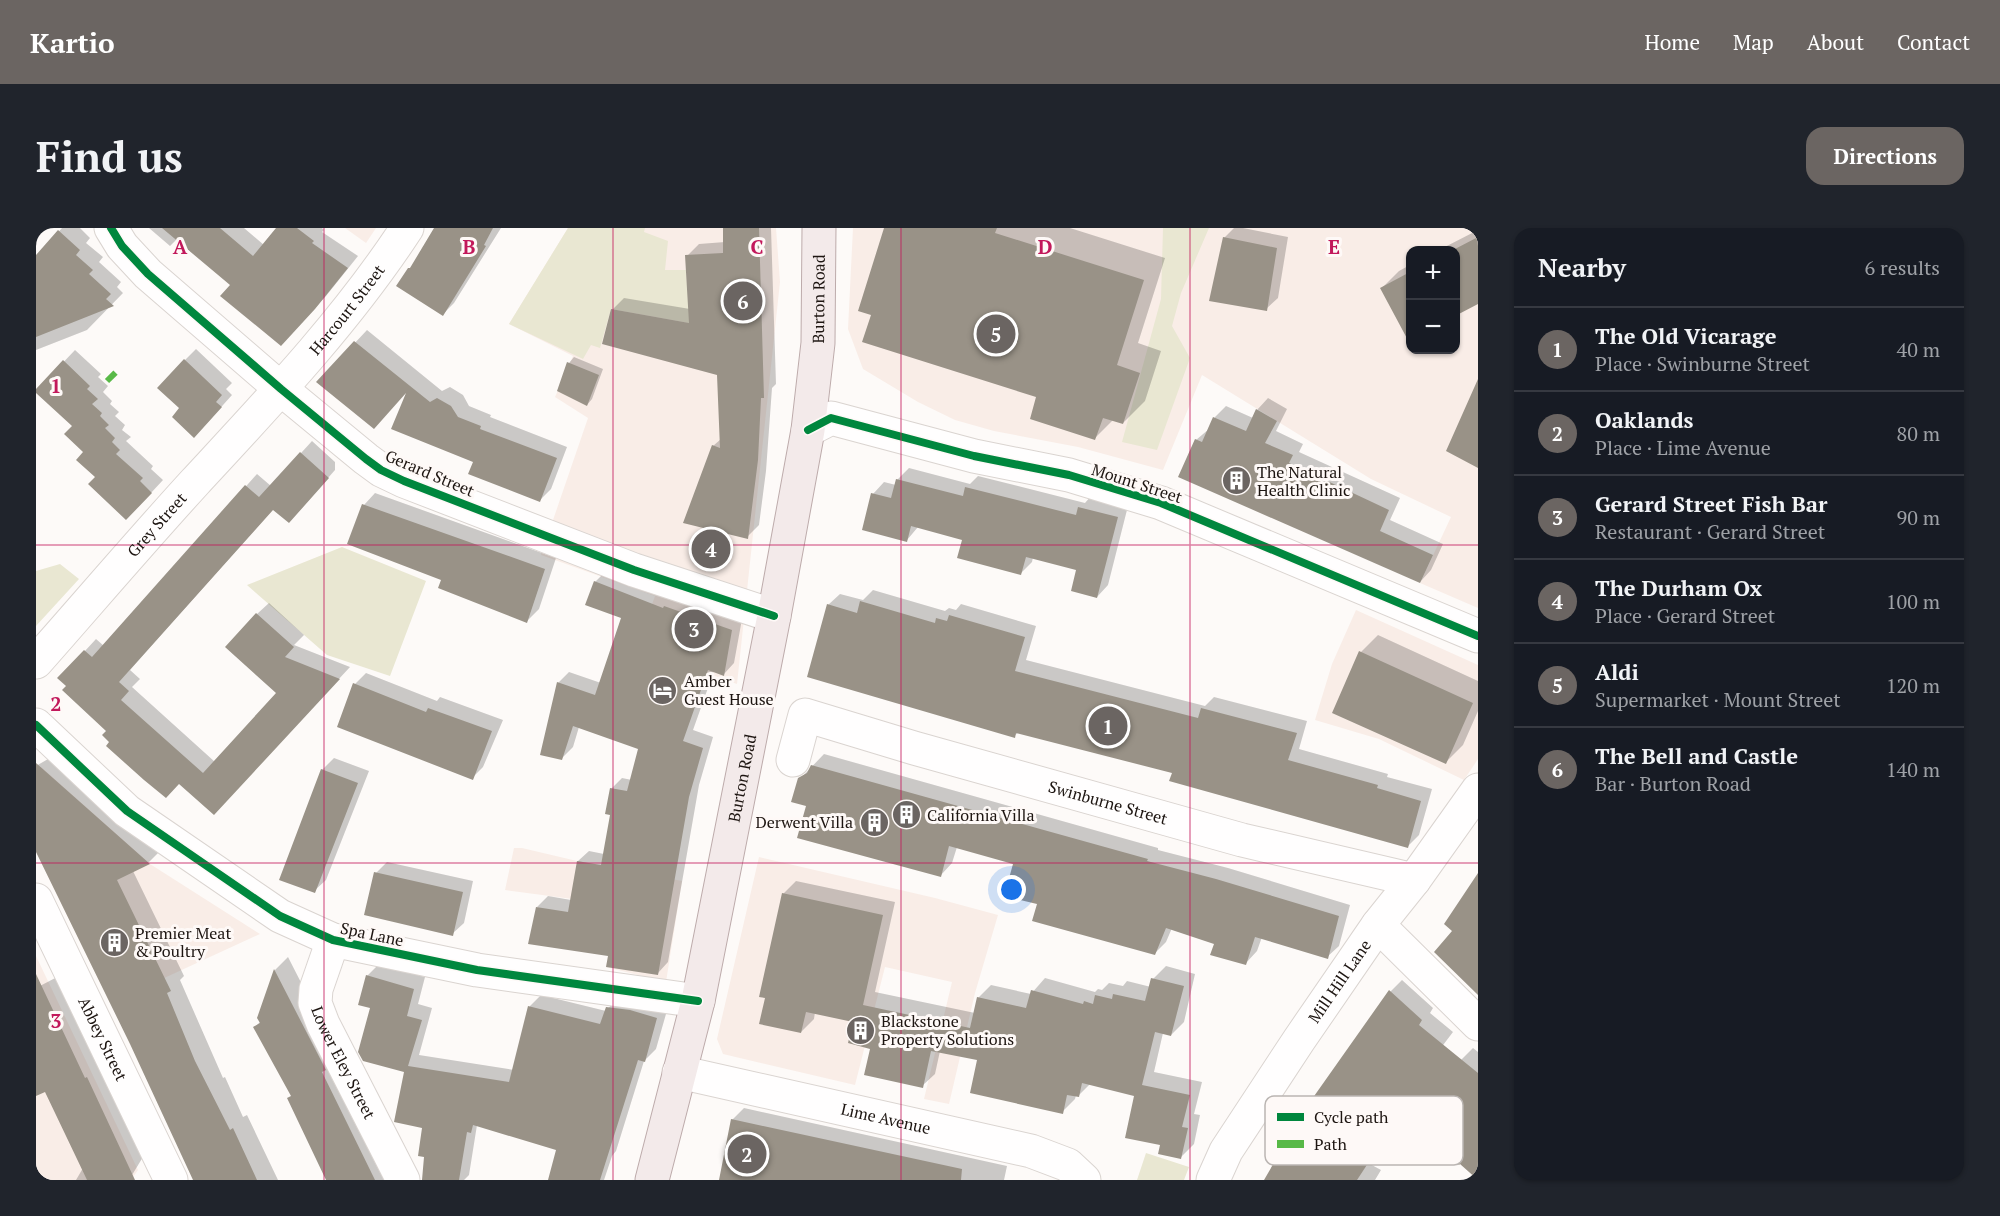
<!DOCTYPE html>
<html lang="en">
<head>
<meta charset="utf-8">
<style>
  :root { --surface:#171b24; --page:#20242c; --text:#f1f3f6; --muted:#9ea1a6; --line:#363941; --accent:#6b6562 }
  body { margin:0; font-family:"PT Serif",serif; background:var(--page); color:var(--text) }
  .controls { position:absolute; right:18px; top:18px; display:grid; overflow:hidden; border-radius:12px; box-shadow:0 2px 4px #0004 }
  .controls button { width:54px; height:54px; display:grid; place-items:center; padding:0; border:0; border-bottom:2px solid var(--line); background:var(--surface); color:var(--text); font:30px sans-serif }
  .you { position:absolute; left:976px; top:662px; width:21px; height:21px; margin:-15px; border:4px solid #fff; border-radius:50%; background:#1a73e8; box-shadow:0 0 0 9px #1a73e833 }
  .badge { display:grid; place-items:center; width:39px; height:39px; border-radius:50%; background:var(--accent); color:#fff; font-size:20px; font-weight:700 }
  .pin { position:absolute; translate:-50% -50%; border:3px solid #fff; box-shadow:0 2px 6px #0006 }
  .list { margin:0; padding:0; list-style:none }
  h2 { display:flex; justify-content:space-between; align-items:center; height:78px; margin:0; padding:0 24px; font-size:26px }
  h2 small { font-size:20px; font-weight:400; color:var(--muted) }
  .list li { display:grid; grid-template-columns:39px 1fr auto; gap:18px; align-items:center; box-sizing:border-box; height:84px; padding:0 24px; border-top:2px solid var(--line) }
  .list b { display:block; font-size:22px; white-space:nowrap }
  .list p { margin:0; font-size:20px; white-space:nowrap; color:var(--muted) }
  .list em { font-size:20px; font-style:normal; color:var(--muted) }
  .map { position:relative; flex:none; width:1442px; height:952px; overflow:hidden; border-radius:18px }
  header { display:flex; align-items:center; gap:36px; box-sizing:border-box; height:84px; padding:0 30px; background:var(--accent); color:#fff }
  header strong { font-size:28px }
  nav { display:flex; gap:33px; margin-inline-start:auto; font-size:21px }
  .intro { display:flex; align-items:center; justify-content:space-between; box-sizing:border-box; height:144px; padding:0 36px }
  h1 { margin:0; font-size:42px }
  .button { padding:15px 27px; border-radius:18px; background:var(--accent); color:#fff; font-size:21px; font-weight:700 }
  main { display:flex; gap:36px; padding:0 36px }
  aside { flex:1; background:var(--surface); border-radius:18px; box-shadow:0 2px 4px #0004 }
  .map>svg:first-child { display:block }
  .built { fill:#f9ede7; fill-rule:evenodd }
  .green { fill:#e9e7d2 }
  .shadow { fill:#0003 }
  .building { fill:#999287 }
  .lines { fill:none; stroke-linecap:round; stroke-linejoin:round }
  .minor-casing { stroke:#dad4d0; stroke-width:35 }
  .major-casing { stroke:#bdabab; stroke-width:35 }
  .minor { stroke:#fffefe; stroke-width:33 }
  .major { stroke:#f3eaea; stroke-width:33 }
  .quiet { stroke:#58b947; stroke-width:6; stroke-dasharray:12 6; stroke-linecap:butt }
  .cycleway-casing { stroke:#fef9f7; stroke-width:11 }
  .cycleway { stroke:#00873e; stroke-width:8 }
  .grid { fill:none; stroke:#c2185b; stroke-width:1.5; stroke-opacity:0.55 }
  .labels { text-anchor:middle; stroke-width:6; stroke-linejoin:round; paint-order:stroke }
  .street-label { font-size:16px; fill:#1d1511; stroke:#fef9f7 }
  .poi-label { font-size:16px; fill:#1d1511; stroke:#fef9f7; text-anchor:start }
  .key { fill:#fef9f7; stroke:#bab5b2; stroke-width:1.5 }
  .key-label { font-size:16px; fill:#1d1511 }
  .grid-label { font-size:20px; text-anchor:middle; font-weight:bold; fill:#c2185b; stroke:#fef9f7; stroke-width:6; stroke-linejoin:round; paint-order:stroke }
</style>
</head>
<body>
<header>
<strong>Kartio</strong>
<nav><a>Home</a><a>Map</a><a>About</a><a>Contact</a></nav>
</header>
<div class="intro"><h1>Find us</h1><a class="button">Directions</a></div>
<main>
<div class="map">
<svg width="1442" height="952" viewBox="0 0 1442 952">
  <rect width="100%" height="100%" fill="#fdfaf8"/>
  <path class="built" d="M309 0H340L330 15Z
    M532 0H740L744 54 701 456 600 421 619 368 505 327 552 190 519 169 537 128 473 96Z
    M817 0H1442V380L1384 355 1415 289 1335 251 1166 147 1127 242 1042 219 958 203 919 192 882 174 827 141 812 101ZM1374 22H1420V122H1374Z
    M1320 382 1442 437V531L1428 552 1343 511 1279 492 1296 436Z
    M5 539 114 636 224 706 74 775 0 624V542Z
    M478 620H486L541 633 646 653 630 754 570 739 582 677 469 662Z
    M723 629 899 670 962 687 939 765 913 876 888 871 916 754 849 739 819 857 687 826 681 811Z
    M0 728 102 942 95 952H0Z"/>
  <path class="green" d="M532 0H609L608 4 632 13 629 42H650L651 57 656 75 653 95 575 81 564 120 555 117 547 131 473 96Z
    M1127 0H1173L1145 65 1136 98 1154 130 1121 222 1086 214 1125 71Z
    M306 319 390 353 354 448 291 427 211 357Z
    M24 336 43 351 0 398V343Z
    M1110 925 1153 939 1148 952H1101Z"/>
  <path class="shadow" d="M26 0H44L54 10 50 15 67 29 63 34 85 54 81 59 87 65 51 102 0 122V29Z
    M113 0H208L228 17 242 0H286L288 2 286 4 322 28 290 68 256 105 141 11 134 18Z
    M399 0H465L418 75 407 86Z
    M688 0H735L740 156 736 160 730 243 723 297 711 309 677 218 685 211 683 146 576 82 588 70 654 81 651 28 663 16 689 14Z
    M850 0H1034L1129 30 1102 115 1125 123 1109 173 1087 195 1077 192 1059 210 1002 168 837 86Z
    M1198 0H1207L1252 9 1242 70 1230 81 1188 10Z
    M1442 2V59L1420 22H1403Z
    M1374 37V93L1366 97 1346 60 1363 43Z
    M331 102 406 163 414 159 427 167 433 178 455 187 454 189 531 219 515 261 504 272 439 233 373 161 287 149Z
    M160 121 196 155 190 161 196 167 170 196 145 180 149 132Z
    M39 122 65 146 62 149 72 158 67 164 76 173 74 176 83 184 79 188 89 197 86 202 95 209 90 213 117 238 115 241 127 252 102 279 61 249 38 198 0 163Z
    M538 129 567 141 556 171 551 177 533 135Z
    M1232 170 1251 181 1240 203 1267 216 1263 224 1364 270 1354 292 1407 316 1395 342 1384 354 1160 212 1173 201 1179 189 1190 178 1217 190 1221 182Z
    M276 213 299 234V242L264 282 238 280 94 442 104 451 96 459 179 534 242 465 221 386 233 375 268 407 258 417 314 439 189 574 144 555 75 514 72 502 24 450 60 411 68 418 221 246 235 258Z
    M873 240 934 256 942 248 1049 275 1055 268 1092 278 1072 357 1061 369 1042 341 997 329 996 334 985 345 928 310 882 299 871 312 837 266 848 254 860 257 861 252Z
    M339 265 520 330 503 381 491 393 406 351 328 277Z
    M570 343 706 391 698 435 688 446 678 443 657 502 677 509 663 557 632 734 622 745 574 727 501 679 512 668 535 672 542 633 553 623 568 626 576 586 575 561 586 550 596 552 604 520 543 499 537 519 526 530 522 455 533 444 565 455 587 389 559 354Z
    M837 362 909 383 913 380 920 382 925 376 1000 398 990 432 1169 478 1178 469 1271 493 1263 521 1352 546 1351 549 1396 561 1383 607 1371 619 1138 544 983 504 978 508 792 377 804 366 827 372Z
    M1342 407 1442 453V483L1427 517 1410 534 1298 484 1325 424Z
    M330 445 401 473 404 469 467 492 447 539 436 550 319 456Z
    M788 526 1122 620V622L1192 640 1314 677 1303 718 1291 729 1226 709 1221 723 1210 735 1180 715 1136 700 1130 714 1119 725 1002 675 978 635 921 619 916 635 905 647 772 577 764 551Z
    M19 527 126 621 113 634 97 643 148 748 144 752 187 850 189 849 207 889 211 887 242 952H159L95 815 0 620V538Z
    M298 530 333 543 290 652 278 663 286 542Z
    M351 634 437 653 428 695 416 706 340 645Z
    M760 653 859 674 839 764 939 785 942 770 955 757 995 766 1009 750 1059 764 1062 761 1066 762 1073 755 1087 758 1091 753 1115 759 1117 751 1130 738 1159 746 1148 794 1135 807 1127 805 1118 844 1166 854 1158 886 1164 887 1158 916 1145 929 1125 916 1100 867 1054 856 1042 868 1040 867 1039 871 1026 884 943 831 904 823 899 846 886 858 836 820 819 793 779 784 778 791 765 804 747 666Z
    M252 729 302 827 349 952H292L256 868 219 799 225 793 223 790 239 742Z
    M343 736 389 749 382 776 396 780 383 827 478 842 494 778 505 767 570 783 583 768 632 779 620 821 608 833 580 923 576 928 568 952H520L544 862 441 897 433 947 428 952H387L389 928 388 899 369 843 336 779 331 748Z
    M25 747 110 924 93 952H40L47 940 9 862 0 866V760Z
    M1366 752 1397 780 1394 785 1417 804 1398 829 1414 843 1437 820 1442 824V952L1387 899 1368 885 1334 936 1345 942 1339 952H1230L1270 883 1355 763Z
    M708 880 971 938 968 952H688L696 892Z"/>
  <path class="building" d="M126 0H184L217 28 240 0H261L278 13 276 15 312 40 279 81 245 118 184 68 194 57Z
    M398 0H457L448 17 450 18 407 88 360 58 372 40H374Z
    M687 0H723L728 170H725L722 232 712 311 647 295 676 217 684 220 681 147 566 116 575 81 653 95 649 27 687 25Z
    M848 0H961L959 5 1108 52 1081 137 1104 145 1087 196 1067 190 1059 212 994 191 1000 169 826 114 835 87 822 83Z
    M22 2 44 22 40 27 57 42 53 46 75 66 70 71 78 78 0 109V27Z
    M1187 9 1241 20 1231 83 1173 73Z
    M1442 9V76L1419 88V21Z
    M1374 44V116L1344 60Z
    M318 113 394 174 401 170 415 178 422 189 445 198 444 201 521 230 504 274 432 246 437 234 355 201 370 165 338 201 280 154Z
    M148 131 186 167 180 174 186 179 158 210 136 189 143 180 121 160Z
    M27 132 54 158 51 161 62 171 56 176 66 185 64 188 73 197 69 200 79 210 76 214 84 222 80 226 107 250 104 253 116 265 90 292 52 256 59 249 40 232 47 224 28 206 36 198 0 165V161Z
    M531 134 563 147 551 178 521 163Z
    M1442 151V240L1410 223Z
    M1220 181 1241 193 1229 215 1257 227 1253 235 1353 282 1344 303 1397 327 1384 355 1142 249 1159 211 1166 214 1177 189 1210 203Z
    M264 224 293 250 253 295 237 282 83 454 93 463 85 472 167 545 240 465 189 419 220 385 258 419 249 429 304 451 178 587 143 556 130 570 108 552 70 518 73 514 66 507 70 503 26 462 30 458 21 450 48 422 56 429 209 257 223 269Z
    M860 251 927 268 929 259 1040 287 1042 279 1082 289 1061 370 1035 363 1040 342 990 329 985 347 921 330 926 312 875 298 871 314 826 302 835 265 855 270Z
    M326 276 509 341 491 395 402 360 405 352 311 316Z
    M558 353 627 380 628 378 696 402 688 448 672 442 647 513 667 520 653 569 622 747 570 739 572 728 492 716 500 679 532 684 541 633 565 637 574 587 569 586 574 560 591 563 602 521 537 498 526 532 504 527 521 454 559 467 585 390 549 377Z
    M824 373 899 395 900 390 911 393 913 387 989 409 979 443 1162 490 1165 480 1261 505 1252 532 1342 557 1341 560 1385 573 1372 620 1133 553 1136 545 980 505 979 510 771 449 791 376 821 385Z
    M1323 423 1437 475 1410 536 1296 485Z
    M317 455 390 484 392 480 456 503 437 552 301 499Z
    M0 535 114 636 81 652 135 763 131 765 159 833 194 902 197 900 221 952H157L94 816 0 624Z
    M775 537 1112 631 1111 633 1180 651 1303 688 1292 731 1219 709 1210 737 1174 727 1178 716 1130 700 1119 727 996 693 1001 676 968 668 977 636 913 618 905 649 761 610 770 578 755 574 762 550 771 545Z
    M285 541 322 555 279 665 243 652Z
    M338 644 427 664 417 708 328 687Z
    M1442 645V767L1398 724 1416 703 1408 696Z
    M746 665 847 687 827 777 934 800 941 769 990 780 995 762 1047 776 1048 773 1057 776 1059 767 1076 771 1077 766 1109 773 1115 750 1148 758 1135 808 1119 804 1106 857 1154 867 1146 899 1152 900 1145 931 1122 926 1124 917 1089 910 1098 868 1046 855 1043 869 1031 867 1027 886 934 865 941 832 895 823 887 860 828 847 834 821 812 815 817 794 770 784 765 805 723 796 729 770 723 769Z
    M238 741 290 842 286 844 339 952H290L251 870 255 868 217 799 224 795 221 790Z
    M0 746 49 850 51 849 99 952H51L9 864 0 868Z
    M330 747 378 761 371 788 386 792 372 838 473 854 492 778 564 796 570 779 594 782 621 790 609 834 602 832 564 952H512L520 922 437 897 435 905 431 904 423 952H386L388 929 382 928 386 900 358 894 368 844 327 833 322 824 334 780 322 777Z
    M1353 762 1386 792 1383 797 1442 845V952L1424 936 1423 937 1386 900 1365 885 1321 952H1228L1269 881Z
    M695 891 926 941 925 952H683Z"/>
  <g class="lines">
    <defs>
      <g id="minor">
        <path d="M75 0 86 18 112 46 245 161 330 231 345 242 368 253 598 342 738 388"/>
        <path d="M772 202 795 190 938 228 1033 247 1125 275 1442 408"/>
        <path id="s1" d="M0 434C53 374 105 313 159 254 234 173 311 92 371 0"/>
        <path d="M0 497 91 583 244 688 297 712 441 742 662 773"/>
        <path id="s2" d="M757 532 769 487 878 520 1206 612 1378 652"/>
        <path id="s3" d="M0 672 135 952"/>
        <path d="M1342 697 1442 796"/>
        <path id="s4" d="M297 712 280 761 279 775 287 796 367 952"/>
        <path id="s5" d="M643 844 995 923 1032 937 1048 952"/>
        <path id="s6" d="M1177 952 1190 923 1263 812 1342 697 1378 652 1442 562"/>
      </g>
      <g id="major">
        <path id="s7" d="M616 952 662 773 738 388 772 202 782 115 783 0"/>
      </g>
    </defs>
    <use href="#minor" class="minor-casing"/>
    <use href="#major" class="major-casing"/>
    <use href="#minor" class="minor"/>
    <use href="#major" class="major"/>
    <path class="quiet" d="M71 153 80 144"/>
    <defs>
      <path id="cycleway" d="M75 0 86 18 112 46 245 161 330 231 345 242 368 253 598 342 738 388
        M772 202 795 190 938 228 1033 247 1125 275 1442 408
        M0 497 91 583 244 688 297 712 441 742 662 773"/>
    </defs>
    <use href="#cycleway" class="cycleway-casing"/>
    <use href="#cycleway" class="cycleway"/>
  </g>
  <path class="grid" d="M288 0V952M577 0V952M865 0V952M1154 0V952M0 317H1442M0 635H1442"/>
  <defs>
    <symbol id="building-disc" viewBox="-11 -11 22 22"><circle r="9.5" fill="#6b6562" stroke="#fef9f7"/><path d="M-4-6H4V6H1V3H-1V6H-4ZM-2.5-4.3h1.7v1.8h-1.7ZM.8-4.3h1.7v1.8H.8ZM-2.5-1h1.7V.8h-1.7ZM.8-1h1.7V.8H.8Z" fill="#fff"/></symbol>
    <symbol id="hotel-disc" viewBox="-11 -11 22 22"><circle r="9.5" fill="#6b6562" stroke="#fef9f7"/><path d="M-6-4.5h1.5V1H6V5H4.5V3h-9V5H-6ZM-4 0a1.8 1.8 0 1 1 3.6 0ZM.5 0V-2.5h3Q6-2.5 6 0Z" fill="#fff"/></symbol>
  </defs>
  <g fill-rule="evenodd">
    <use href="#building-disc" x="1184" y="236" width="33" height="33"/>
    <use href="#hotel-disc" x="610" y="446" width="33" height="33"/>
    <use href="#building-disc" x="854" y="570" width="33" height="33"/>
    <use href="#building-disc" x="822" y="578" width="33" height="33"/>
    <use href="#building-disc" x="62" y="698" width="33" height="33"/>
    <use href="#building-disc" x="808" y="786" width="33" height="33"/>
  </g>
  <g class="labels">
    <g class="street-label">
      <text dy="6" stroke="none"><textPath href="#s7" startOffset="898">Burton Road</textPath></text>
      <text dy="6" stroke="none"><textPath href="#s1" startOffset="470">Harcourt Street</textPath></text>
      <text transform="translate(394 245) rotate(23)" y="6">Gerard Street</text>
      <text transform="translate(1101 255) rotate(18)" y="6">Mount Street</text>
      <text dy="6" stroke="none"><textPath href="#s1" startOffset="183">Grey Street</textPath></text>
      <text dy="6" stroke="none"><textPath href="#s7" startOffset="412">Burton Road</textPath></text>
      <text dy="6" stroke="none"><textPath href="#s2" startOffset="362">Swinburne Street</textPath></text>
      <text transform="translate(336 706) rotate(12)" y="6">Spa Lane</text>
      <text dy="6" stroke="none"><textPath href="#s6" startOffset="236">Mill Hill Lane</textPath></text>
      <text dy="6" stroke="none"><textPath href="#s3" startOffset="154">Abbey Street</textPath></text>
      <text dy="6" stroke="none"><textPath href="#s4" startOffset="132">Lower Eley Street</textPath></text>
      <text dy="6" stroke="none"><textPath href="#s5" startOffset="212">Lime Avenue</textPath></text>
    </g>
    <g class="poi-label">
      <text x="1221" y="250">The Natural<tspan x="1221" dy="18">Health Clinic</tspan></text>
      <text x="648" y="459">Amber<tspan x="648" dy="18">Guest House</tspan></text>
      <text x="891" y="593">California Villa</text>
      <text x="817" y="600" text-anchor="end">Derwent Villa</text>
      <text x="99" y="711">Premier Meat<tspan x="99" dy="18">&amp; Poultry</tspan></text>
      <text x="845" y="799">Blackstone<tspan x="845" dy="18">Property Solutions</tspan></text>
    </g>
  </g>
  <rect x="1229" y="868" width="198" height="69" rx="9" class="key"/>
  <rect x="1241" y="885" width="27" height="8" fill="#00873e"/>
  <rect x="1241" y="912" width="27" height="8" fill="#58b947"/>
  <g class="key-label">
    <text x="1278" y="895">Cycle path</text>
    <text x="1278" y="922">Path</text>
  </g>
  <g class="grid-label">
    <text x="144" y="26">A</text>
    <text x="433" y="26">B</text>
    <text x="721" y="26">C</text>
    <text x="1009" y="26">D</text>
    <text x="1298" y="26">E</text>
    <text x="20" y="165">1</text>
    <text x="20" y="483">2</text>
    <text x="20" y="800">3</text>
  </g>
</svg>
<div class="controls">
<button>+</button>
<button>−</button>
</div>
<div class="you"></div>
<div class="pin badge" style="left:1072px;top:498px">1</div>
<div class="pin badge" style="left:711px;top:926px">2</div>
<div class="pin badge" style="left:658px;top:401px">3</div>
<div class="pin badge" style="left:675px;top:321px">4</div>
<div class="pin badge" style="left:960px;top:106px">5</div>
<div class="pin badge" style="left:707px;top:73px">6</div>
</div>
<aside>
<h2>Nearby<small>6 results</small></h2>
<ul class="list">
<li><span class="badge">1</span><div><b>The Old Vicarage</b><p>Place · Swinburne Street</p></div><em>40 m</em></li>
<li><span class="badge">2</span><div><b>Oaklands</b><p>Place · Lime Avenue</p></div><em>80 m</em></li>
<li><span class="badge">3</span><div><b>Gerard Street Fish Bar</b><p>Restaurant · Gerard Street</p></div><em>90 m</em></li>
<li><span class="badge">4</span><div><b>The Durham Ox</b><p>Place · Gerard Street</p></div><em>100 m</em></li>
<li><span class="badge">5</span><div><b>Aldi</b><p>Supermarket · Mount Street</p></div><em>120 m</em></li>
<li><span class="badge">6</span><div><b>The Bell and Castle</b><p>Bar · Burton Road</p></div><em>140 m</em></li>
</ul>
</aside>
</main>
</body>
</html>
